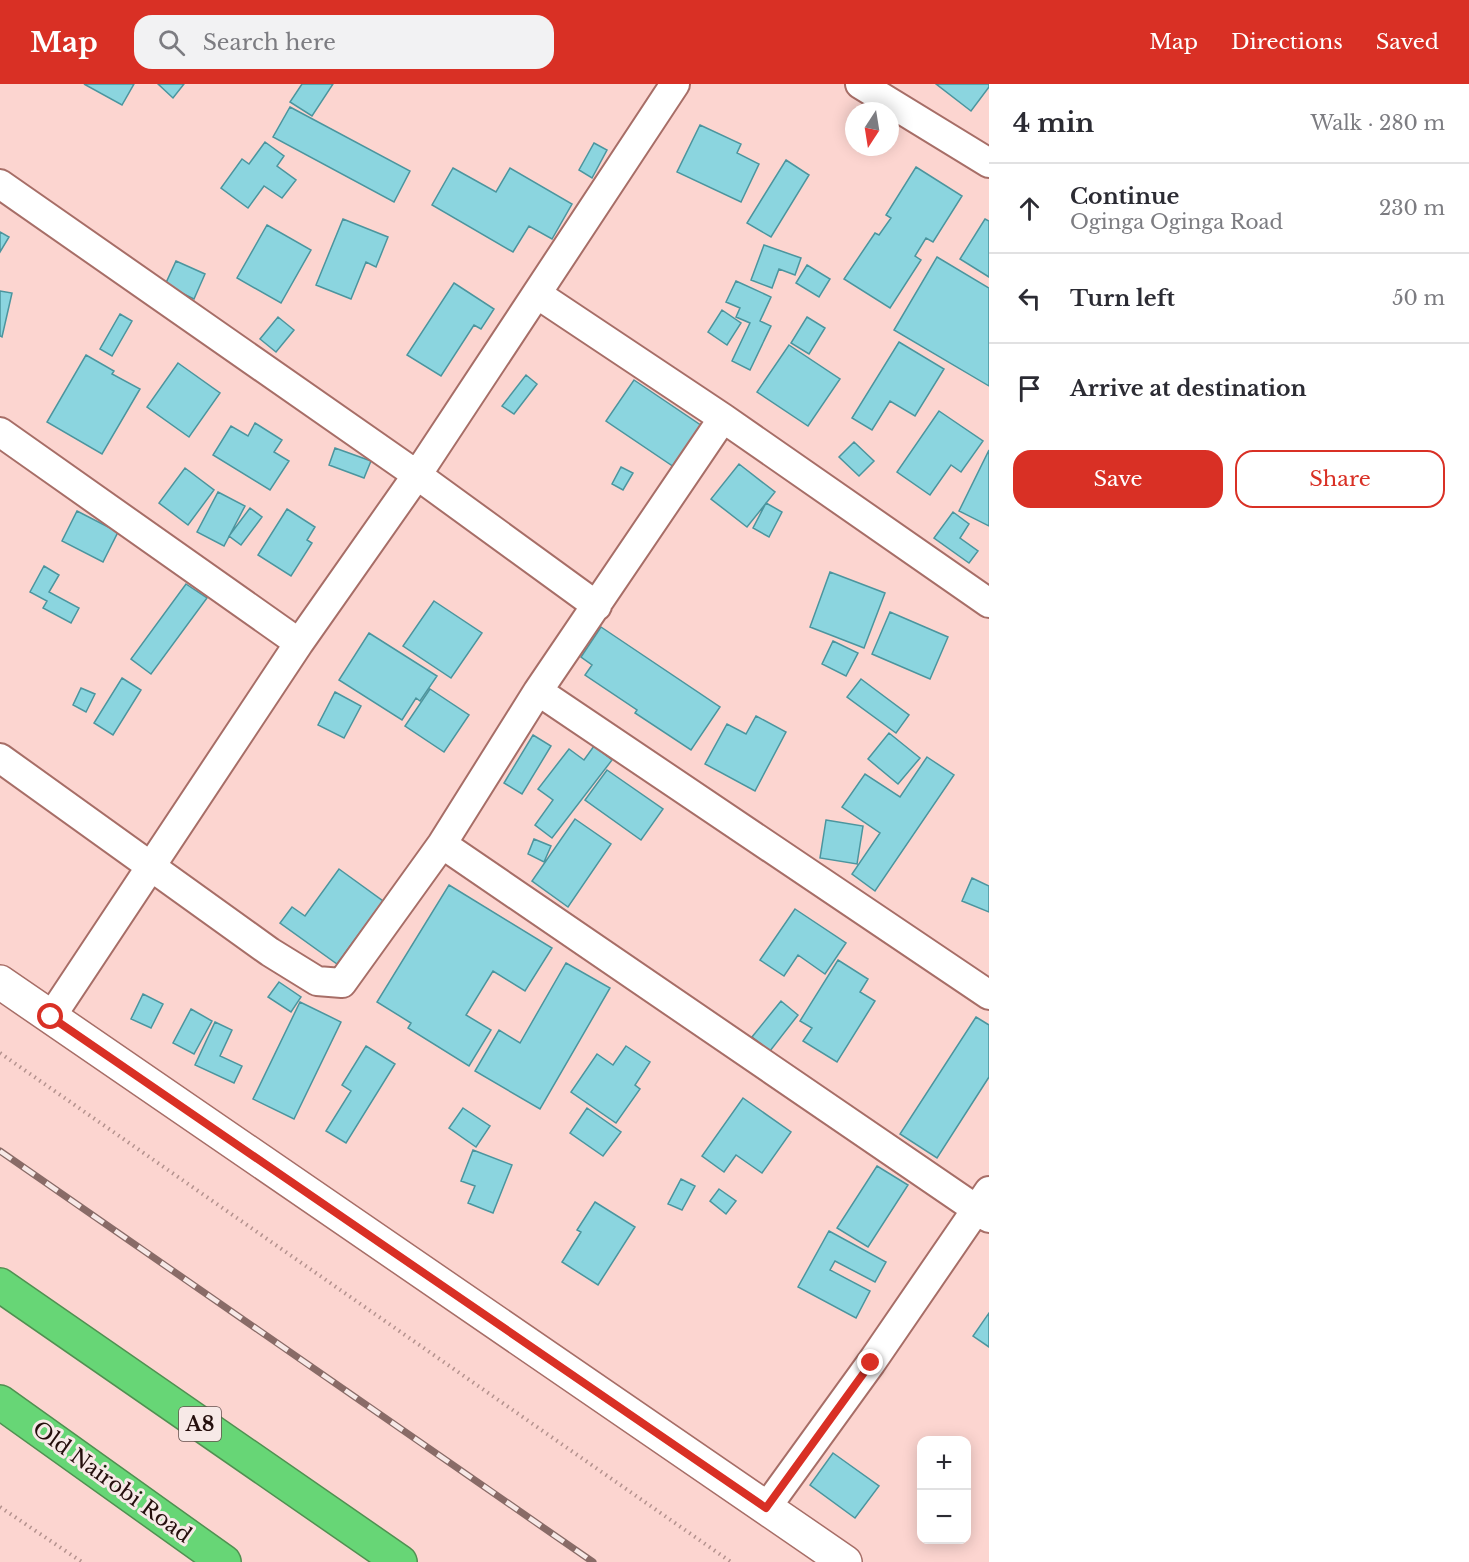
<!DOCTYPE html>
<html lang="en">
<head>
<meta charset="utf-8">
<style>
  :root { --surface:#fff; --page:#f2f2f3; --text:#2b2b33; --muted:#7c7c81; --line:#e1e1e2; --accent:#d93025 }
  body { margin:0; font-family:"Libre Baskerville",serif; background:var(--page); color:var(--text) }
  .controls { position:absolute; right:18px; bottom:18px; display:grid; overflow:hidden; border-radius:12px; box-shadow:0 3px 15px #0003 }
  .controls button { width:54px; height:54px; display:grid; place-items:center; padding:0; border:0; border-bottom:2px solid var(--line); background:var(--surface); color:var(--text); font:30px sans-serif }
  .compass { position:absolute; left:845px; top:18px; width:54px; height:54px; border-radius:50%; background:var(--surface); box-shadow:0 3px 15px #0003; rotate:192deg }
  .stop { position:absolute; width:18px; height:18px; margin:-14px; border:4px solid #d93025; border-radius:50%; background:#fff }
  .stop.end { background:#d93025; border-color:#fff; box-shadow:0 2px 6px #0008 }
  .list { margin:0; padding:0; list-style:none }
  h2 { display:flex; justify-content:space-between; align-items:center; height:78px; margin:0; padding:0 24px; font-size:26px }
  h2 small { font-size:20px; font-weight:400; color:var(--muted) }
  .list li { display:grid; grid-template-columns:39px 1fr auto; gap:18px; align-items:center; box-sizing:border-box; height:90px; padding:0 24px; border-top:2px solid var(--line) }
  .list b { display:block; font-size:22px; white-space:nowrap }
  .list p { margin:0; font-size:20px; white-space:nowrap; color:var(--muted) }
  .list em { font-size:20px; font-style:normal; color:var(--muted) }
  .actions { display:flex; gap:12px; padding:18px 24px }
  .actions a { flex:1; padding:14px 0; border:2px solid var(--accent); border-radius:18px; text-align:center; font-size:21px; color:var(--accent) }
  .actions .main { background:var(--accent); color:#fff }
  .icon { flex:none; width:33px; height:33px; fill:none; stroke:currentColor; stroke-width:2; stroke-linecap:round; stroke-linejoin:round }
  .map { position:relative; flex:none; width:989px; height:1478px; overflow:hidden }
  header { display:flex; align-items:center; gap:36px; box-sizing:border-box; height:84px; padding:0 30px; background:var(--accent); color:#fff }
  header strong { font-size:28px }
  nav { display:flex; gap:33px; margin-inline-start:auto; font-size:21px }
  .search { width:420px; height:54px; background:var(--page); display:flex; align-items:center; gap:15px; box-sizing:border-box; padding:0 21px; border-radius:18px; color:var(--muted); font-size:22px }
  main { display:flex }
  aside { flex:1; background:var(--surface) }
  .map>svg:first-child { display:block }
  .building { fill:#8bd5df; stroke:#4b959e; stroke-width:1.5 }
  .lines { fill:none; stroke-linecap:round; stroke-linejoin:round }
  .street-casing { stroke:#a76e67; stroke-width:32 }
  .secondary-casing { stroke:#a76e67; stroke-width:36 }
  .highway-casing { stroke:#509051; stroke-width:36 }
  .path { stroke:#b4928e; stroke-width:4; stroke-dasharray:1.5 4.5; stroke-linecap:butt }
  .street { stroke:#fff; stroke-width:28 }
  .secondary { stroke:#fff; stroke-width:33 }
  .highway { stroke:#67d676; stroke-width:33 }
  .rail-casing { stroke:#896b67; stroke-width:7 }
  .rail { stroke:#f7e9e7; stroke-width:4.5; stroke-dasharray:14; stroke-linecap:butt }
  .route { stroke:#d93025; stroke-width:8 }
  .labels { text-anchor:middle; stroke-width:6; stroke-linejoin:round; paint-order:stroke }
  .shield { fill:#f7e9e7; stroke:#64504e; stroke-width:1.5 }
  .shield-label { font-size:20px; font-weight:bold; fill:#250f0d }
  .street-label { font-size:21px; fill:#250f0d; stroke:#f7e9e7 }
</style>
</head>
<body>
<header>
<strong>Map</strong>
<div class="search"><svg class="icon" aria-label="search" viewBox="0 0 24 24"><circle cx="10" cy="10" r="6"/><path d="M15 15l6 6"/></svg>Search here</div>
<nav><a>Map</a><a>Directions</a><a>Saved</a></nav>
</header>
<main>
<div class="map">
<svg width="989" height="1478" viewBox="0 0 989 1478">
  <rect width="100%" height="100%" fill="#fcd5d0"/>
  <path class="building" d="M84 0H134L122 21Z
    M158 0H184L173 14Z
    M302 0H333L312 32 290 18Z
    M936 0H989V3L971 27Z
    M290 23 410 87 394 118 273 53Z
    M700 41 741 60 737 69 759 80 741 118 677 88Z
    M265 58 284 72 277 82 296 96 282 114 264 102 248 124 221 104 242 75 249 80Z
    M594 59 607 66 592 94 579 86Z
    M786 76 809 91 771 153 747 139Z
    M916 83 962 112 933 158 926 154 915 172 921 176 890 224 844 195 875 149 879 151 891 134 886 131Z
    M453 84 496 108 510 84 572 120 552 155 529 142 513 168 432 121Z
    M343 135 388 153 376 183 366 178 351 215 316 201Z
    M985 135 989 137V193L960 175Z
    M267 141 311 166 281 219 237 194Z
    M0 148 9 153 0 168Z
    M764 161 801 174 795 191 779 185 772 204 751 196Z
    M937 173 989 204V302L894 246Z
    M176 177 205 190 194 215 165 201Z
    M807 181 830 195 819 213 796 199Z
    M736 197 771 213 760 237 771 242 750 286 732 277 750 239 736 233 740 224 726 218Z
    M454 199 494 225 481 245 474 241 441 292 407 271Z
    M0 207 12 209 2 253 0 252Z
    M722 226 741 239 727 261 708 248Z
    M120 230 132 237 112 272 100 265Z
    M278 233 294 246 276 268 260 255Z
    M807 233 825 244 809 270 791 259Z
    M899 258 944 285 915 332 890 317 872 346 852 334Z
    M789 261 840 295 808 342 757 308Z
    M86 271 114 287 112 290 140 305 102 370 47 338Z
    M178 279 220 309 189 353 147 323Z
    M526 291 537 300 514 330 502 322Z
    M634 296 705 344 677 385 606 337Z
    M939 327 983 357 961 388 951 381 930 411 897 388Z
    M255 339 282 356 274 368 289 377 270 406 213 371 231 342 248 352Z
    M854 358 874 377 859 392 839 373Z
    M335 364 371 377 364 394 329 381Z
    M989 366V442L959 427Z
    M739 380 775 408 747 443 711 415Z
    M621 383 633 389 623 406 612 400Z
    M185 384 214 406 188 441 159 419Z
    M218 408 245 422 224 462 197 448Z
    M766 419 782 428 769 453 753 444Z
    M250 424 262 433 241 461 229 452Z
    M287 425 315 443 307 456 312 459 291 492 258 471Z
    M77 427 118 448 103 478 62 457Z
    M953 428 969 440 960 454 978 467 969 479 934 454Z
    M44 482 59 491 49 508 79 524 71 539 43 524 47 517 30 508Z
    M830 488 885 509 864 564 810 543Z
    M186 500 207 514 151 590 131 575Z
    M434 517 482 549 451 594 403 562Z
    M890 528 948 553 930 595 872 570Z
    M601 543 720 623 691 666 635 629 637 626 585 591 592 581 581 573Z
    M369 549 437 592 420 617 416 614 402 636 339 596Z
    M833 557 858 569 846 592 822 580Z
    M122 594 141 606 113 651 94 639Z
    M861 595 909 631 896 649 847 613Z
    M81 604 95 610 86 628 73 621Z
    M430 605 469 631 444 668 405 642Z
    M335 608 361 622 344 654 318 641Z
    M756 632 786 648 755 707 705 680 727 640 746 650Z
    M889 649 920 674 898 700 868 675Z
    M533 651 551 662 522 710 504 699Z
    M594 662 612 676 552 754 535 741 553 716 538 705 569 665 584 676Z
    M927 673 954 691 875 807 852 790 880 749 842 723 865 690 900 713Z
    M607 686 663 725 641 756 585 716Z
    M575 735 611 760 568 823 532 797Z
    M826 736 863 742 857 780 820 774Z
    M534 755 551 762 544 778 528 770Z
    M339 785 383 817 337 880 280 839 292 823 305 832Z
    M972 794 989 802V828L962 817Z
    M449 801 552 864 525 907 493 887 466 931 491 946 469 982 408 944 411 939 377 918Z
    M795 825 846 859 825 890 798 871 784 892 760 876Z
    M838 876 868 895 860 908 875 917 837 978 803 957 812 944 800 937Z
    M566 879 610 904 540 1025 475 987 499 946 520 959Z
    M279 898 301 913 291 928 268 913Z
    M143 910 163 920 151 944 131 935Z
    M781 917 798 931 770 967 752 953Z
    M300 918 341 938 294 1035 253 1015Z
    M191 925 212 937 194 970 173 959Z
    M976 933 989 941V993L937 1074 900 1050Z
    M215 938 232 946 220 972 242 982 234 999 195 981Z
    M366 962 395 980 346 1059 326 1047 351 1007 342 1001Z
    M626 962 650 978 635 1001 640 1005 616 1039 571 1008 597 970 613 981Z
    M743 1014 791 1048 762 1089 736 1071 724 1088 702 1072Z
    M463 1024 490 1042 476 1063 449 1044Z
    M587 1024 621 1048 603 1072 570 1049Z
    M473 1066 512 1081 493 1129 468 1119 475 1102 461 1097Z
    M877 1082 908 1101 868 1163 837 1144Z
    M681 1095 695 1102 682 1126 668 1120Z
    M719 1105 736 1117 726 1130 710 1117Z
    M595 1118 635 1143 598 1201 562 1178 581 1148 577 1146Z
    M829 1147 886 1178 875 1198 835 1177 830 1186 870 1207 856 1234 798 1203Z
    M989 1229V1263L973 1252Z
    M833 1369 879 1402 855 1434 810 1401Z"/>
  <g class="lines">
    <defs>
      <path id="street" d="M860 0 989 79
        M0 100 417 391 597 522
        M537 210 723 334 989 519
        M0 348 299 559
        M538 607 989 911
        M0 674 270 868 317 897 342 899 442 760 538 607 723 334
        M442 760 989 1134
        M51 933 299 559 417 391 675 0
        M766 1424 871 1279 989 1107"/>
      <path id="secondary" d="M0 898 845 1478"/>
      <path id="highway" d="M0 1201 400 1478
        M0 1318 224 1478"/>
    </defs>
    <use href="#street" class="street-casing"/>
    <use href="#secondary" class="secondary-casing"/>
    <use href="#highway" class="highway-casing"/>
    <path class="path" d="M0 969 731 1478
      M0 1423 82 1478"/>
    <use href="#street" class="street"/>
    <use href="#secondary" class="secondary"/>
    <use href="#highway" class="highway"/>
    <defs>
      <path id="rail" d="M0 1067 593 1478"/>
    </defs>
    <use href="#rail" class="rail-casing"/>
    <use href="#rail" class="rail"/>
  </g>
  <g class="lines">
    <path class="route" d="M51 933 766 1424 871 1279"/>
  </g>
  <g class="labels">
    <rect class="shield" x="179" y="1323" width="42" height="34" rx="4.5"/>
    <g class="shield-label">
      <text x="200" y="1347">A8</text>
    </g>
    <g class="street-label">
      <text transform="translate(112 1398) rotate(36)" y="7">Old Nairobi Road</text>
    </g>
  </g>
</svg>
<div class="controls">
<button>+</button>
<button>−</button>
</div>
<svg class="compass" viewBox="-18 -18 36 36"><path d="M0-13l5 13h-10z" fill="#e53935"/><path d="M0 13l5-13h-10z" fill="#7c7c81"/></svg>
<div class="stop" style="left:51px;top:933px"></div>
<div class="stop end" style="left:871px;top:1279px"></div>
</div>
<aside>
<h2>4 min<small>Walk · 280 m</small></h2>
<ul class="list">
<li><svg class="icon" aria-label="ahead" viewBox="0 0 24 24"><path d="M12 20V5M6 11l6-6 6 6"/></svg><div><b>Continue</b><p>Oginga Oginga Road</p></div><em>230 m</em></li>
<li><svg class="icon" aria-label="left" viewBox="0 0 24 24"><path d="M17 20v-9H6M10 6l-5 5 5 5"/></svg><div><b>Turn left</b></div><em>50 m</em></li>
<li><svg class="icon" aria-label="arrive" viewBox="0 0 24 24"><path d="M6 21V4h12l-3 4 3 4H6"/></svg><div><b>Arrive at destination</b></div></li>
</ul>
<div class="actions"><a class="main">Save</a><a>Share</a></div>
</aside>
</main>
</body>
</html>
